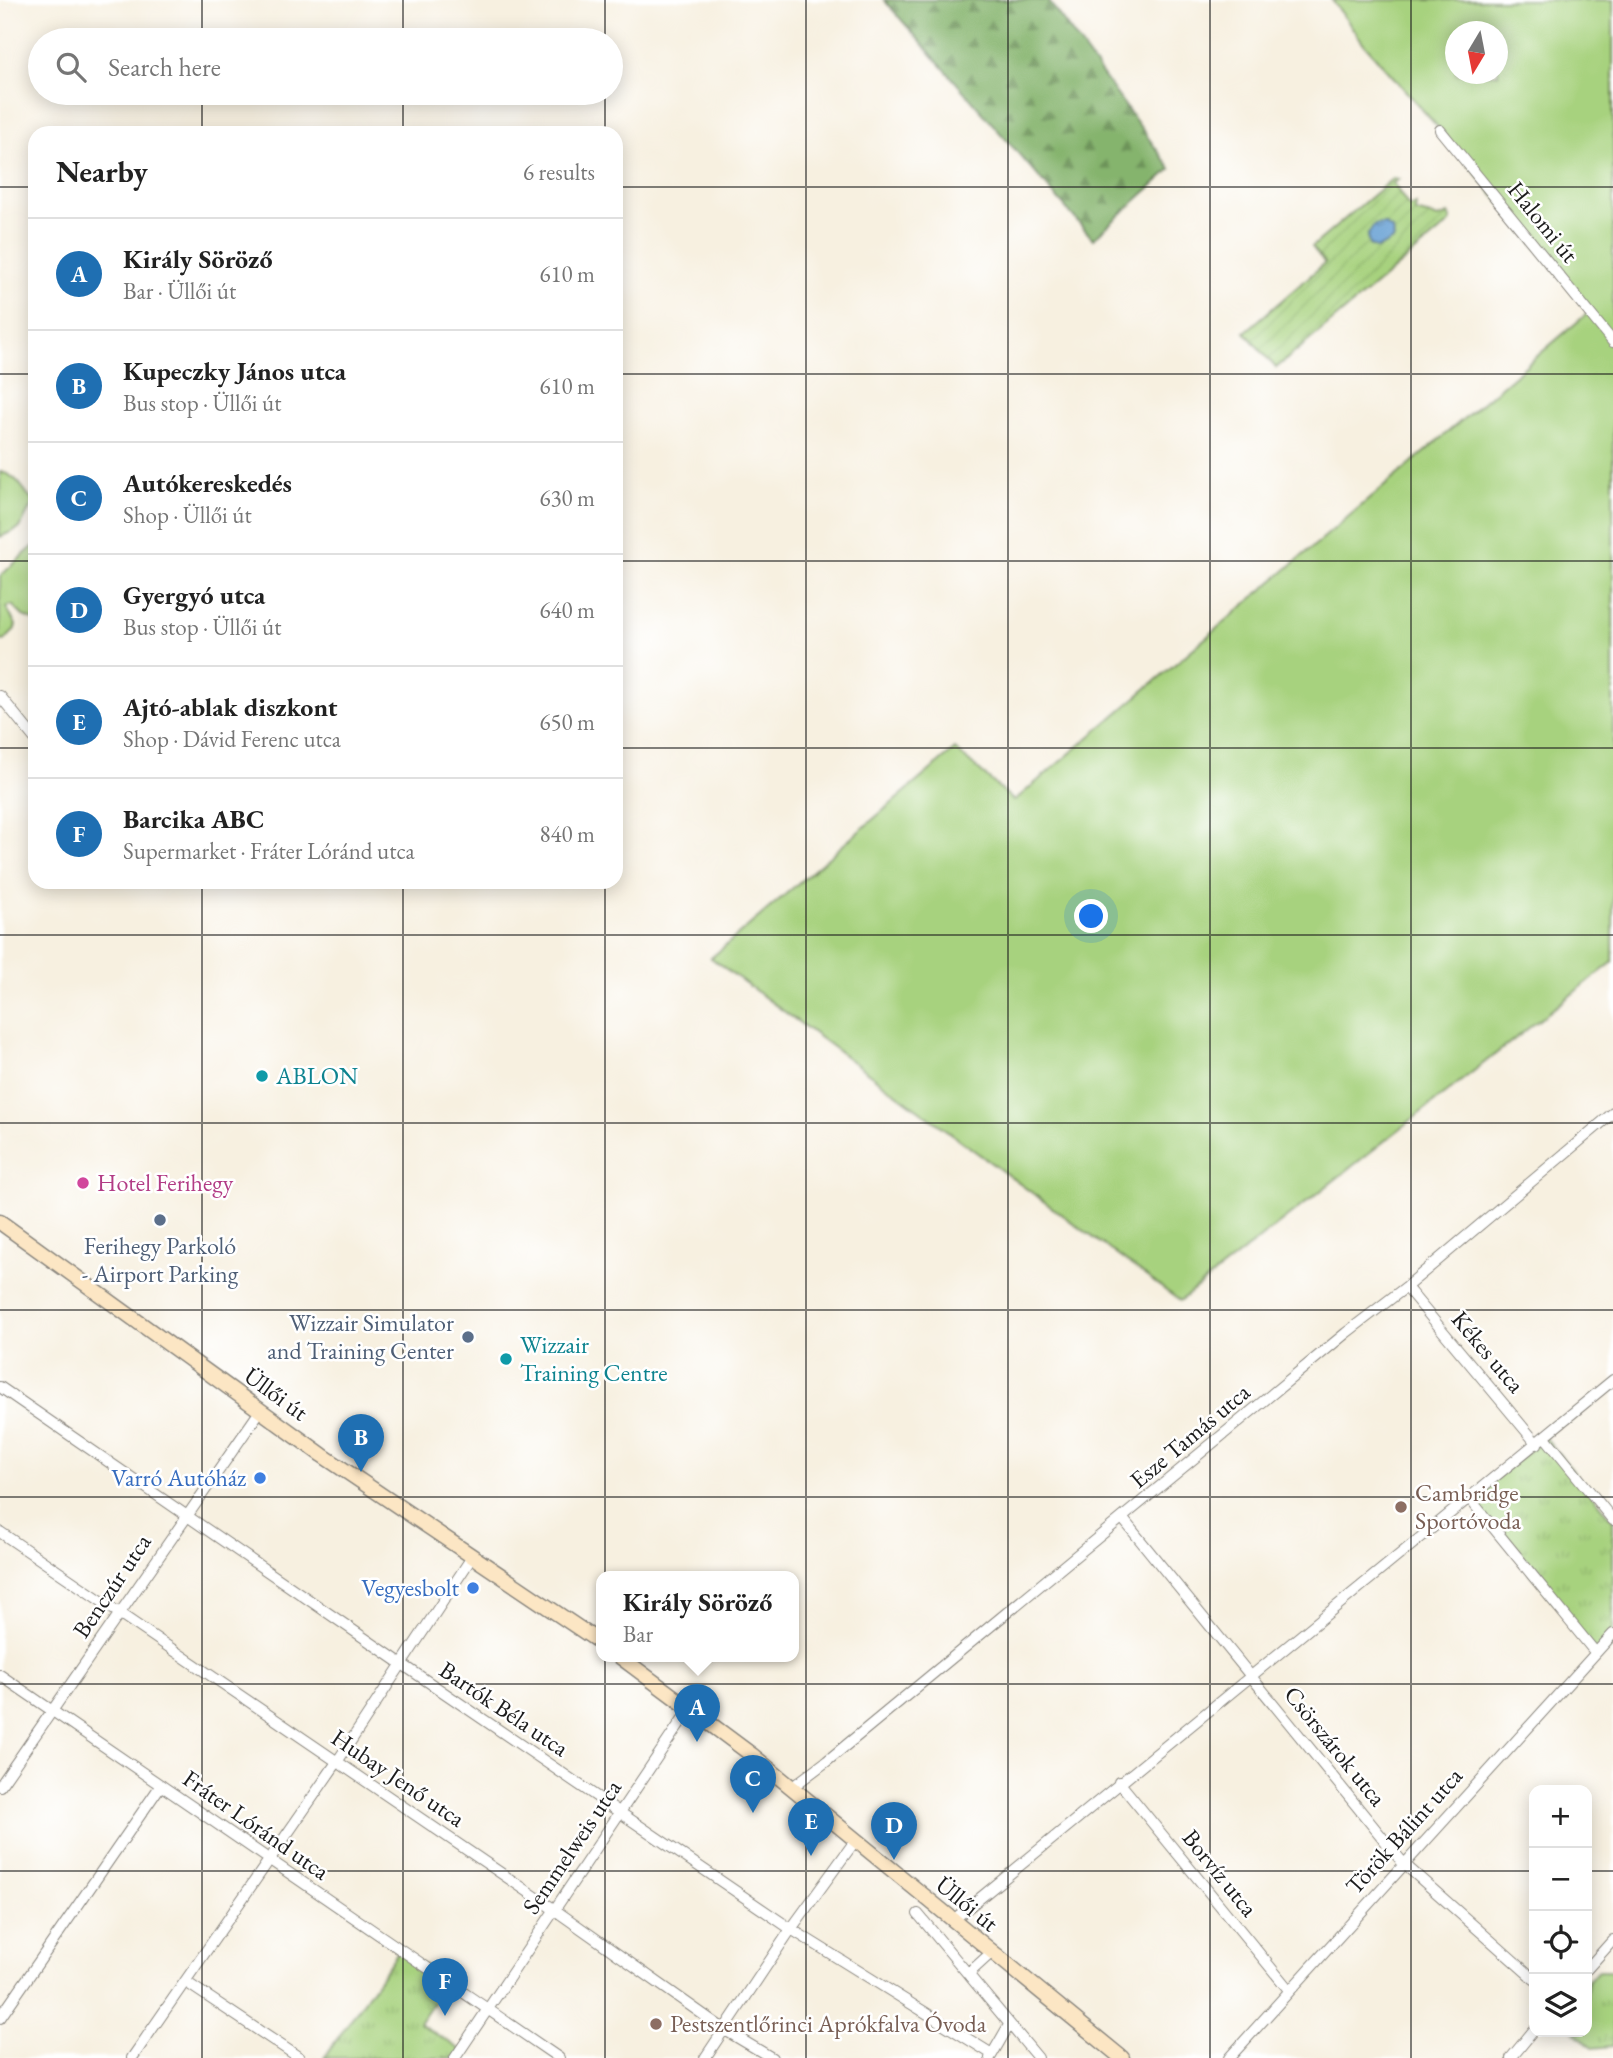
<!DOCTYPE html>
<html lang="en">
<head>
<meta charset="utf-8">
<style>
  :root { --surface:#fff; --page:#f2f2f2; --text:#222; --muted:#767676; --line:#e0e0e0; --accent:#1f6fb2 }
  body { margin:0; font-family:"EB Garamond",serif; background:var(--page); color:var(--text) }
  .controls { position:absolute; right:21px; bottom:21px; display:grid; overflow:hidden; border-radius:14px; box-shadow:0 4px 18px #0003 }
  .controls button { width:63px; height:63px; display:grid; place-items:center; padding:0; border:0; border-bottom:2px solid var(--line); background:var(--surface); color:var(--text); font:35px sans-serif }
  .compass { position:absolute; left:1445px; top:21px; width:63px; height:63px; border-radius:50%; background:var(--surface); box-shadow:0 4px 18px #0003; rotate:190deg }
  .you { position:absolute; left:1092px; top:917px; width:24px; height:24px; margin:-18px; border:5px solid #fff; border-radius:50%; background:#1a73e8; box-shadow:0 0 0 10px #1a73e833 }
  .badge { display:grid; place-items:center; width:46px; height:46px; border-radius:50%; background:var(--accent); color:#fff; font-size:23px; font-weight:700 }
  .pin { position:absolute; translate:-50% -58px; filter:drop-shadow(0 2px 4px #0008) }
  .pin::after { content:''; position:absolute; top:37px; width:24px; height:21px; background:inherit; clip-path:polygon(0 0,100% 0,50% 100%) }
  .popup { position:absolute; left:596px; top:1571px; width:203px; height:91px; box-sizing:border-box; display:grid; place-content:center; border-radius:14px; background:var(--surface); filter:drop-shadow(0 2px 5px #0005); font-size:23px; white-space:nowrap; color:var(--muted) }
  .popup b { font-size:26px; color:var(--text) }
  .popup::after { content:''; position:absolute; left:50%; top:100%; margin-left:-14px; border:14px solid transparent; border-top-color:var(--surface) }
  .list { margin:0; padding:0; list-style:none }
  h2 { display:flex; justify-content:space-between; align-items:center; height:91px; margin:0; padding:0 28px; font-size:30px }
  h2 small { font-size:23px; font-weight:400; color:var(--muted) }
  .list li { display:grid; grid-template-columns:46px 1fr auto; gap:21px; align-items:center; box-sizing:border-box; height:112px; padding:0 28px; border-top:2px solid var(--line) }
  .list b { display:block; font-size:26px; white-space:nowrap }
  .list p { margin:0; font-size:23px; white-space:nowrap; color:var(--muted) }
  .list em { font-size:23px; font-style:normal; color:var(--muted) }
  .icon { flex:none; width:38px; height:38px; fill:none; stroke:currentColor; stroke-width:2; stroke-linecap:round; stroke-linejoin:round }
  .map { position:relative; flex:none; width:1613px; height:2058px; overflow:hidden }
  .search { position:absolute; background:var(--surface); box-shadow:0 4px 18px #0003; left:28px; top:28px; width:595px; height:77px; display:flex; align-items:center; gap:18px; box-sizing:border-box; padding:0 24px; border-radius:38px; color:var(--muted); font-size:26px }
  .panel { position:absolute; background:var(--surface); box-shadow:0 4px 18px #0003; left:28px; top:126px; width:595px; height:763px; border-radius:21px }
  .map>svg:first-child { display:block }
  .grass { fill:#a7d27e; stroke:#62774d; stroke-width:2; fill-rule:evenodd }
  .forest { fill:url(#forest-firs); stroke:#506844; stroke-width:2 }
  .park { fill:url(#park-tufts); stroke:#62774d; stroke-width:2 }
  .garden { fill:url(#garden-furrows); stroke:#62774d; stroke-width:2 }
  .water { fill:url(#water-ripples); stroke:#405d78; stroke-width:2 }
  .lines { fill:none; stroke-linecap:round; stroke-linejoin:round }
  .street-casing { stroke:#8a867e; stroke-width:12 }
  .secondary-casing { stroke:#8a867e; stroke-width:17 }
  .street { stroke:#fff; stroke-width:10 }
  .secondary { stroke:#fce6c4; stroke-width:14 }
  .grid { fill:none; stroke:#1c1c1c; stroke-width:2; stroke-opacity:0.55 }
  .culture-dot { fill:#0f9aa8; stroke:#fff; stroke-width:2.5 }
  .hotel-dot { fill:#d1479c; stroke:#fff; stroke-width:2.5 }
  .service-dot { fill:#5c6f8a; stroke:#fff; stroke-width:2.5 }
  .shop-dot { fill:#3f7fe0; stroke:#fff; stroke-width:2.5 }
  .education-dot { fill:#8d6e63; stroke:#fff; stroke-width:2.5 }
  .labels { text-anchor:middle; stroke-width:5; stroke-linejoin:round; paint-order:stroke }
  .street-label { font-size:24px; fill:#1c1c1c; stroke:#fff }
  .culture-label { font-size:24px; fill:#0d838f; stroke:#fff; text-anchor:start }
  .hotel-label { font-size:24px; fill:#b23c85; stroke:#fff; text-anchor:start }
  .service-label { font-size:24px; fill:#4e5e75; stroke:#fff }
  .shop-label { font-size:24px; fill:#366cbe; stroke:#fff; text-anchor:end }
  .education-label { font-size:24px; fill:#785e54; stroke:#fff; text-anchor:start }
</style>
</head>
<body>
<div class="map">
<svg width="1613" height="2058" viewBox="0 0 1613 2058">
  <defs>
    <pattern id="forest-firs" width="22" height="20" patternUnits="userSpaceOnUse" patternTransform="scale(1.75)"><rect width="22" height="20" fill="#85b46d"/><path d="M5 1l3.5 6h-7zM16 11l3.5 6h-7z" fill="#6c9259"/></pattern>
    <pattern id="park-tufts" width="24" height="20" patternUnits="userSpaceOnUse" patternTransform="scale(1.75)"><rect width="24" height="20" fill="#a7d27e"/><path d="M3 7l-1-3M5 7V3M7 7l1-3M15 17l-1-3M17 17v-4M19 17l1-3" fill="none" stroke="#8fb46c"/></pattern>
    <pattern id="garden-furrows" width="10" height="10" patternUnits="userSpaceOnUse" patternTransform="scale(1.75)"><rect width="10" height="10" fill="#a7d27e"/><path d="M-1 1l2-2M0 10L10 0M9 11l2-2" fill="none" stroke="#8fb46c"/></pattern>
    <pattern id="water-ripples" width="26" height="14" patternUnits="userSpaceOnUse" patternTransform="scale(1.75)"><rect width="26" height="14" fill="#649ed3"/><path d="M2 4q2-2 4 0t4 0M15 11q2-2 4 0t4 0" fill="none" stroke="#5280aa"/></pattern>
  </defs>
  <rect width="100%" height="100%" fill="#fff"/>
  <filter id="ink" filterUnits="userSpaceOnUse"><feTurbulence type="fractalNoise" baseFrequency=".0143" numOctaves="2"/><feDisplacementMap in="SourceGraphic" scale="14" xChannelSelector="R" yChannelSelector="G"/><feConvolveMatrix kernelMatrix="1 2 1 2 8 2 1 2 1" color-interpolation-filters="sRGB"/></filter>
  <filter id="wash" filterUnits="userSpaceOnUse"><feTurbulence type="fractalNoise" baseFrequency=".00686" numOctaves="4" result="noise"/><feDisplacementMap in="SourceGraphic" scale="28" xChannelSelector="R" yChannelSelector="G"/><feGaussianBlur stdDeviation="1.57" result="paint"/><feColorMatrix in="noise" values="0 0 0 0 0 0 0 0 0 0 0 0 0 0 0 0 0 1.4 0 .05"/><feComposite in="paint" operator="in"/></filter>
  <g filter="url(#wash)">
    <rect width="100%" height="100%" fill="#f7f0e0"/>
    <path class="grass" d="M1332 0H1613V962L1180 1301 711 958 955 749 1014 801 1589 312 1443 133 1365 45ZM1456 32H1498V74H1456Z
      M0 472C16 474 24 490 33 502L20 528 0 537Z
      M35 545V621L23 616 12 605 6 607 16 625 14 631 4 641 0 640V576Z"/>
    <path class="forest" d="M884 0H1048L1171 169 1093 239Z"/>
    <path class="park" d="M1545 1437 1613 1520V1634L1595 1652 1470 1499Z
      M400 1949 448 1981 419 2023 461 2050 455 2058H324Z
      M1599 1971H1613V2046L1592 2048 1575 2032H1587V1981Z"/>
    <path class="garden" d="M1393 178 1399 179 1393 183 1409 207 1416 204 1415 212 1439 218 1448 214 1451 219 1450 223 1276 368 1245 332 1325 263 1312 247Z"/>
    <path class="water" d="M1384 224 1393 230 1394 239 1377 249 1369 245 1367 236 1374 225Z"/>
  </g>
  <g filter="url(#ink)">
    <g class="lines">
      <defs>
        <path id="street" d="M1440 130 1613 342
          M0 696 35 739
          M1406 1287 1537 1444
          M0 1387 402 1664 791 1929 992 2054
          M1545 1437 1613 1520
          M1470 1499 1595 1652
          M1123 1519 1403 1863 1534 1979
          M0 1532 555 1910 725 2030 772 2058
          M0 1675 559 2058
          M1119 1782 1289 1990
          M0 1786 260 1411
          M791 1788 827 1761 1346 1333 1406 1287 1613 1113
          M918 1914 1038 2058
          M952 1921 1613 1380
          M1587 1969 1613 1940
          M968 1974 991 1953
          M186 1982 300 2058
          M0 2018 161 1785
          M132 2058 337 1762 472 1557
          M455 2058 690 1708
          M705 2058 791 1929 855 1841
          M990 2058 1009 2025
          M1229 2058 1613 1634
          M1511 2058 1534 2030"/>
        <path id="secondary" d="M0 1222 322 1455 601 1643
          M619 1656 752 1755 1122 2058"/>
      </defs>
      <use href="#street" class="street-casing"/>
      <use href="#secondary" class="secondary-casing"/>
      <use href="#street" class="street"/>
      <use href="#secondary" class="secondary"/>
    </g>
  </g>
  <path class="grid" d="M202 0V40M403 0V40M605 0V40M806 0V2058M1008 0V2058M1210 0V2058M1411 0V2058M202 93V133M403 93V133M605 93V133M0 187H35M616 187H1613M0 374H35M616 374H1613M0 561H35M616 561H1613M0 748H35M616 748H1613M202 882V2058M403 882V2058M605 882V2058M0 935H1613M0 1123H1613M0 1310H1613M0 1497H1613M0 1684H1613M0 1871H1534M1587 1871H1613"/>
  <g class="culture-dot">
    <circle cx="262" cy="1076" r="7"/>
    <circle cx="506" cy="1359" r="7"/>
  </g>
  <circle class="hotel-dot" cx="83" cy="1183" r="7"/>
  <g class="service-dot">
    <circle cx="160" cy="1220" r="7"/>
    <circle cx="468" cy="1337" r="7"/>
  </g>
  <g class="shop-dot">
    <circle cx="260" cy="1478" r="7"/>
    <circle cx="473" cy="1588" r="7"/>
  </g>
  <g class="education-dot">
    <circle cx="1401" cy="1507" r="7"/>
    <circle cx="656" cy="2024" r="7"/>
  </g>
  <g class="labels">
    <g class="street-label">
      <text transform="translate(1543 222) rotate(51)" y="8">Halomi út</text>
      <text transform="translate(1488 1352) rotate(50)" y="8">Kékes utca</text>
      <text transform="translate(276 1394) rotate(36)" y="8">Üllői út</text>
      <text transform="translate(1190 1436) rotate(-40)" y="8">Esze Tamás utca</text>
      <text transform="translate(112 1586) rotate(-56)" y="8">Benczúr utca</text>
      <text transform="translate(504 1709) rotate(34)" y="8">Bartók Béla utca</text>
      <text transform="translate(1335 1746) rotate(51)" y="8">Csörszárok utca</text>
      <text transform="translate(398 1778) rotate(34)" y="8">Hubay Jenő utca</text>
      <text transform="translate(256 1825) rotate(35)" y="8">Fráter Lóránd utca</text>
      <text transform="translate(1404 1831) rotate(-48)" y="8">Török Bálint utca</text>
      <text transform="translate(572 1847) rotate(-56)" y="8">Semmelweis utca</text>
      <text transform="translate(1220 1873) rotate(51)" y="8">Borvíz utca</text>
      <text transform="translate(967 1904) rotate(39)" y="8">Üllői út</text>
    </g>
    <g class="culture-label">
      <text x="276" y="1084">ABLON</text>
      <text x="520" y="1353">Wizzair<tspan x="520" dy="28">Training Centre</tspan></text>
    </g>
    <g class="hotel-label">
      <text x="97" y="1191">Hotel Ferihegy</text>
    </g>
    <g class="service-label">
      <text x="160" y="1254">Ferihegy Parkoló<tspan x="160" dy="28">- Airport Parking</tspan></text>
      <text x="454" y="1331" text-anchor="end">Wizzair Simulator<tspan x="454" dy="28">and Training Center</tspan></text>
    </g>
    <g class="shop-label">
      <text x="246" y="1486">Varró Autóház</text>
      <text x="459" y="1596">Vegyesbolt</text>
    </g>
    <g class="education-label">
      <text x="1415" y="1501">Cambridge<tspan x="1415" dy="28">Sportóvoda</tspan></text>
      <text x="670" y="2032">Pestszentlőrinci Aprókfalva Óvoda</text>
    </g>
  </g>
</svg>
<div class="controls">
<button>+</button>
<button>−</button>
<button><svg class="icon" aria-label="locate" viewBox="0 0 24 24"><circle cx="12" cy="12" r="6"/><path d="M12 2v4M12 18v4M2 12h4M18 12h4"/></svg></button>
<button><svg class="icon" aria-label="layers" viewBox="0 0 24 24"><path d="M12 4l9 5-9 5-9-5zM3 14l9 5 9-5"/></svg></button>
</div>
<svg class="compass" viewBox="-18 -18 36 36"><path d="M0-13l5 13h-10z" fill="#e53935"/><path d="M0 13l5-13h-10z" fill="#767676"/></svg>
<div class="you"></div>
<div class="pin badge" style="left:697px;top:1742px">A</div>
<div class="popup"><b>Király Söröző</b>Bar</div>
<div class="pin badge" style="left:361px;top:1472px">B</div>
<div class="pin badge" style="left:753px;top:1813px">C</div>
<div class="pin badge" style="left:894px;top:1860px">D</div>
<div class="pin badge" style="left:811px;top:1856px">E</div>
<div class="pin badge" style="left:445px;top:2016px">F</div>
<div class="search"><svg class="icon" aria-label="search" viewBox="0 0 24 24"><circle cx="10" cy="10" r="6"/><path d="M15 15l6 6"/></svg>Search here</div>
<section class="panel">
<h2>Nearby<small>6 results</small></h2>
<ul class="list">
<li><span class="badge">A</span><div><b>Király Söröző</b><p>Bar · Üllői út</p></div><em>610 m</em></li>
<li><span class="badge">B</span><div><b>Kupeczky János utca</b><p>Bus stop · Üllői út</p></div><em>610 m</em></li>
<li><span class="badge">C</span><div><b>Autókereskedés</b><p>Shop · Üllői út</p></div><em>630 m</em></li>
<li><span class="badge">D</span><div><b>Gyergyó utca</b><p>Bus stop · Üllői út</p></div><em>640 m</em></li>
<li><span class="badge">E</span><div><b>Ajtó-ablak diszkont</b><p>Shop · Dávid Ferenc utca</p></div><em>650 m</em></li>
<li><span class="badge">F</span><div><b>Barcika ABC</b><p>Supermarket · Fráter Lóránd utca</p></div><em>840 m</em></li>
</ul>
</section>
</div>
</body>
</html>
